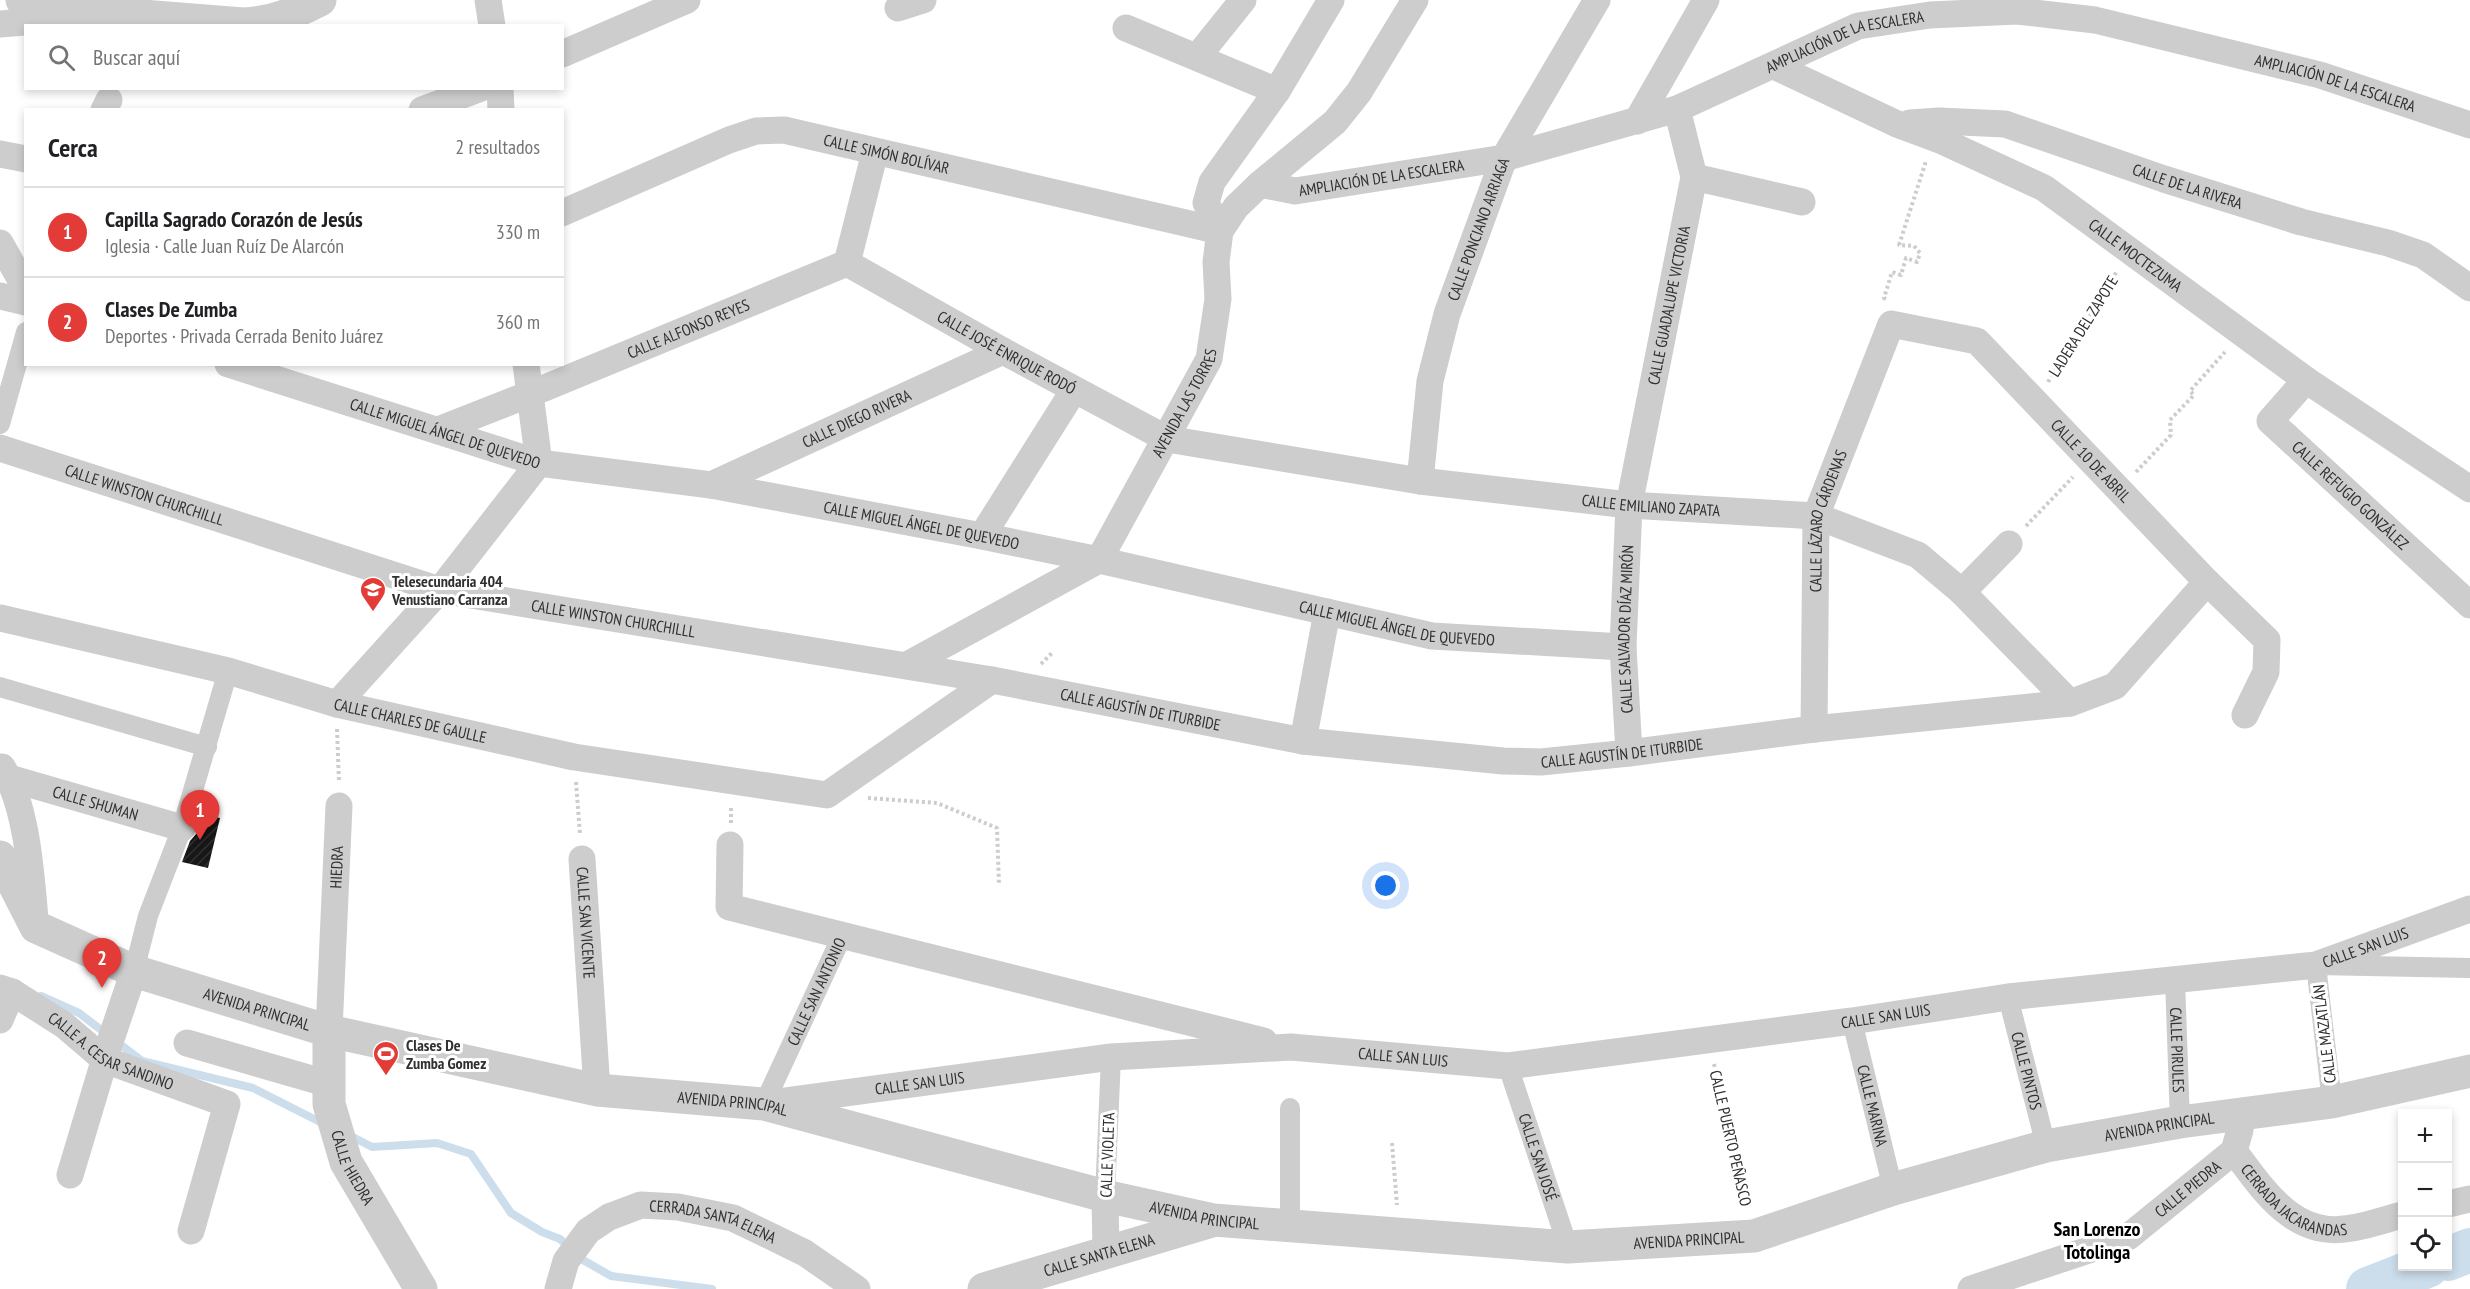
<!DOCTYPE html>
<html lang="es">
<head>
<meta charset="utf-8">
<style>
  :root { --surface:#fff; --page:#f2f2f2; --text:#202124; --muted:#757577; --line:#e0e0e0; --accent:#e33b37 }
  body { margin:0; font-family:"PT Sans Narrow",sans-serif; background:var(--page); color:var(--text) }
  .controls { position:absolute; right:18px; bottom:18px; display:grid; overflow:hidden; border-radius:0px; box-shadow:0 3px 9px #0003 }
  .controls button { width:54px; height:54px; display:grid; place-items:center; padding:0; border:0; border-bottom:2px solid var(--line); background:var(--surface); color:var(--text); font:30px sans-serif }
  .you { position:absolute; left:1386px; top:886px; width:21px; height:21px; margin:-15px; border:4px solid #fff; border-radius:50%; background:#1a73e8; box-shadow:0 0 0 9px #1a73e833 }
  .badge { display:grid; place-items:center; width:39px; height:39px; border-radius:50%; background:var(--accent); color:#fff; font-size:20px; font-weight:700 }
  .pin { position:absolute; translate:-50% -50px; filter:drop-shadow(0 2px 3px #0008) }
  .pin::after { content:''; position:absolute; top:32px; width:21px; height:18px; background:inherit; clip-path:polygon(0 0,100% 0,50% 100%) }
  .list { margin:0; padding:0; list-style:none }
  h2 { display:flex; justify-content:space-between; align-items:center; height:78px; margin:0; padding:0 24px; font-size:26px }
  h2 small { font-size:20px; font-weight:400; color:var(--muted) }
  .list li { display:grid; grid-template-columns:39px 1fr auto; gap:18px; align-items:center; box-sizing:border-box; height:90px; padding:0 24px; border-top:2px solid var(--line) }
  .list b { display:block; font-size:22px; white-space:nowrap }
  .list p { margin:0; font-size:20px; white-space:nowrap; color:var(--muted) }
  .list em { font-size:20px; font-style:normal; color:var(--muted) }
  .icon { flex:none; width:33px; height:33px; fill:none; stroke:currentColor; stroke-width:2; stroke-linecap:round; stroke-linejoin:round }
  .map { position:relative; flex:none; width:2470px; height:1289px; overflow:hidden }
  .search { position:absolute; background:var(--surface); box-shadow:0 3px 9px #0003; left:24px; top:24px; width:540px; height:66px; display:flex; align-items:center; gap:15px; box-sizing:border-box; padding:0 21px; border-radius:0px; color:var(--muted); font-size:22px }
  .panel { position:absolute; background:var(--surface); box-shadow:0 3px 9px #0003; left:24px; top:108px; width:540px; height:258px; border-radius:0px }
  .map>svg:first-child { display:block }
  .lines { fill:none; stroke-linecap:round; stroke-linejoin:round }
  .stream { stroke:#ccddec; stroke-width:8 }
  .river { stroke:#ccddec; stroke-width:44 }
  .building { fill:url(#building-hatch) }
  .path { stroke:#cdcdcd; stroke-width:4; stroke-dasharray:3 3; stroke-linecap:butt }
  .pedestrian { stroke:#cdcdcd; stroke-width:20 }
  .minor { stroke:#cdcdcd; stroke-width:27 }
  .tertiary { stroke:#cdcdcd; stroke-width:33 }
  .labels { text-anchor:middle; stroke-width:6; stroke-linejoin:round; paint-order:stroke }
  .street-label { font-size:16px; fill:#303030; stroke:#fff }
  .poi-label { font-size:16px; font-weight:bold; fill:#303030; stroke:#fff; text-anchor:start }
  .quarter-label { font-size:20px; font-weight:bold; fill:#000; stroke:#fff }
</style>
</head>
<body>
<div class="map">
<svg width="2470" height="1289" viewBox="0 0 2470 1289">
  <defs>
    <pattern id="building-hatch" width="6" height="6" patternUnits="userSpaceOnUse" patternTransform="scale(1.5)"><rect width="6" height="6" fill="#171717"/><path d="M-1 1l2-2M0 6l6-6M5 7l2-2" fill="none" stroke="#303030"/></pattern>
  </defs>
  <rect width="100%" height="100%" fill="#fff"/>
  <g class="lines">
    <path class="stream" d="M41 996 79 1013 142 1061 253 1088 324 1124
      M349 1135 372 1147 437 1143 471 1154 511 1213 542 1232 560 1239 583 1260 611 1276 712 1289"/>
    <path class="river" d="M2448 1259 2470 1250
      M2368 1289 2427 1266"/>
  </g>
  <path class="building" d="M199 813 220 818 208 868 182 862 190 841 197 833Z"/>
  <g class="lines">
    <path class="path" d="M1886 299 1884 298 1892 272 1901 275 1906 258 1917 262 1920 253 1914 246 1899 245 1926 161
      M2048 382 2117 271
      M2136 472 2171 435 2170 420 2194 395 2190 391 2225 352
      M2026 526 2073 477
      M1041 664 1053 652
      M337 729 339 782
      M576 782 580 834
      M868 798 937 803 997 828 999 885
      M731 823V806
      M1714 1064 1747 1209
      M1392 1143 1397 1205"/>
    <g class="pedestrian">
      <path d="M0 424 26 332"/>
      <path d="M0 687 207 747"/>
      <path d="M134 971 148 916 182 828 228 671"/>
      <path id="s1" d="M2175 980 2180 1122"/>
      <path id="s2" d="M2008 997 2046 1146"/>
      <path id="s3" d="M1852 1021 1893 1189"/>
      <path id="s4" d="M1508 1066 1568 1247"/>
      <path d="M2332 1102 2316 965 2470 968"/>
      <path id="s5" d="M764 1104 842 936"/>
      <path d="M1290 1108V1224"/>
      <path d="M1105 1196 1111 1057"/>
    </g>
    <g class="minor">
      <path d="M488 0 492 26"/>
      <path d="M898 8 923 0"/>
      <path d="M0 24 73 18"/>
      <path d="M1126 28 1277 91"/>
      <path d="M562 54 687 0"/>
      <path d="M1198 56 1243 0"/>
      <path id="s6" d="M1774 66 1897 124 1940 140 2044 188 2306 380 2470 489"/>
      <path d="M500 88 501 110"/>
      <path d="M104 110 109 100"/>
      <path d="M422 110 481 88"/>
      <path d="M1637 121 1706 0"/>
      <path id="s7" d="M1910 123 1939 121 2005 124 2164 179 2301 222 2388 243 2423 255 2470 288"/>
      <path d="M0 154 26 159"/>
      <path d="M1694 177 1802 202"/>
      <path id="s8" d="M1260 184 1295 191 1504 158 1677 109 1858 26 1930 15 2017 11 2095 20 2320 75 2470 125"/>
      <path id="s9" d="M562 213 729 140 756 131 784 130 1220 231"/>
      <path d="M1220 231 1206 203 1212 182 1277 91 1331 0"/>
      <path d="M0 243 26 289"/>
      <path id="s10" d="M847 263 1003 351 1167 439 1420 481 1629 505 1816 516 1918 555 1962 592 2070 703"/>
      <path d="M847 263 875 152"/>
      <path d="M0 296 26 302"/>
      <path id="s11" d="M228 364 539 463 711 485 982 536 1099 560 1432 636 1623 647"/>
      <path id="s12" d="M2306 380 2270 421 2470 605"/>
      <path id="s13" d="M438 430 530 394 847 263"/>
      <path id="s14" d="M0 448 440 590 992 680 1303 741 1503 761 1541 762 1629 753 1814 729 2070 703 2115 686 2207 582"/>
      <path id="s15" d="M1420 481 1430 381 1447 314 1504 158 1597 0"/>
      <path id="s16" d="M711 485 1003 351"/>
      <path d="M982 536 1074 390"/>
      <path d="M1962 592 2009 544"/>
      <path id="s17" d="M0 618 228 671 337 704 574 757 827 795 992 680"/>
      <path id="s18" d="M907 665 1099 560 1209 359 1218 299 1216 262 1220 231 1236 207 1260 184 1335 122 1359 92 1415 0"/>
      <path d="M337 704 440 590 539 463 526 364"/>
      <path id="s19" d="M1814 729 1816 516 1891 324 1977 341 2207 582 2267 640 2266 672 2245 715"/>
      <path d="M1303 741 1327 612"/>
      <path id="s20" d="M1629 753 1623 647 1629 505 1694 177 1677 109"/>
      <path d="M2 767C27 805 31 874 35 919"/>
      <path id="s21" d="M9 778 182 828"/>
      <path d="M730 845 729 907 1264 1041"/>
      <path id="s22" d="M582 859 597 1090"/>
      <path id="s23" d="M0 988 12 992 64 1025 105 1060 227 1104 191 1231"/>
      <path d="M0 1020 12 992"/>
      <path id="s24" d="M329 1031 339 806"/>
      <path d="M187 1043 329 1084"/>
      <path id="s25" d="M771 1103 1111 1057 1291 1047 1508 1066 1852 1021 2008 997 2316 965 2470 909"/>
      <path id="s26" d="M2234 1151C2261 1187 2292 1236 2344 1229 2364 1227 2383 1220 2402 1215"/>
      <path d="M70 1175 109 1045 134 971"/>
      <path d="M1105 1196 1106 1253"/>
      <path d="M2448 1204 2470 1199"/>
      <path id="s27" d="M558 1289 566 1261 588 1231 609 1217 641 1205 678 1207 733 1218 805 1253 857 1289"/>
      <path id="s28" d="M1971 1289 2128 1237 2234 1151 2240 1130V1114"/>
    </g>
    <g class="tertiary">
      <path d="M22 0 55 9 243 24C273 23 294 13 320 0"/>
      <path id="s29" d="M0 857 36 927 134 971 329 1031 597 1090 764 1104 1105 1196 1214 1220 1568 1247 1754 1236 1893 1189 2046 1146 2180 1122 2332 1102 2470 1071"/>
      <path id="s30" d="M329 1031V1104L346 1162 421 1289"/>
      <path id="s31" d="M984 1289 1212 1221"/>
    </g>
  </g>
  <defs>
    <symbol id="school-pin" viewBox="-11 -11 22 30"><path d="M0 17L-7.5 6A9.5 9.5 0 1 1 7.5 6Z" fill="#e33b37" stroke="#fff"/><path d="M0-5L7-2L0 1L-7-2ZM-4 1L0 2.5L4 1V4Q0 6-4 4Z" fill="#fff"/></symbol>
    <symbol id="stadium-pin" viewBox="-11 -11 22 30"><path d="M0 17L-7.5 6A9.5 9.5 0 1 1 7.5 6Z" fill="#e33b37" stroke="#fff"/><path d="M0-5a6.5 5 0 1 0 0 10a6.5 5 0 1 0 0-10ZM-3.5-1.8h7v3.6h-7Z" fill="#fff"/></symbol>
  </defs>
  <g fill-rule="evenodd">
    <use href="#school-pin" x="358" y="575" width="30" height="40"/>
    <use href="#stadium-pin" x="371" y="1039" width="30" height="40"/>
  </g>
  <g class="labels">
    <g class="street-label">
      <text dy="6" stroke="none"><textPath href="#s8" startOffset="609">AMPLIACIÓN DE LA ESCALERA</textPath></text>
      <text dy="6" stroke="none"><textPath href="#s8" startOffset="1113">AMPLIACIÓN DE LA ESCALERA</textPath></text>
      <text dy="6" stroke="none"><textPath href="#s9" startOffset="344">CALLE SIMÓN BOLÍVAR</textPath></text>
      <text dy="6" stroke="none"><textPath href="#s8" startOffset="123">AMPLIACIÓN DE LA ESCALERA</textPath></text>
      <text dy="6" stroke="none"><textPath href="#s7" startOffset="288">CALLE DE LA RIVERA</textPath></text>
      <text dy="6" stroke="none"><textPath href="#s15" startOffset="260">CALLE PONCIANO ARRIAGA</textPath></text>
      <text dy="6" stroke="none"><textPath href="#s6" startOffset="410">CALLE MOCTEZUMA</textPath></text>
      <text dy="6" stroke="none"><textPath href="#s20" startOffset="452">CALLE GUADALUPE VICTORIA</textPath></text>
      <text transform="translate(2083 326) rotate(-58)" y="6">LADERA DEL ZAPOTE</text>
      <text dy="6" stroke="none"><textPath href="#s13" startOffset="270">CALLE ALFONSO REYES</textPath></text>
      <text dy="6" stroke="none"><textPath href="#s10" startOffset="183">CALLE JOSÉ ENRIQUE RODÓ</textPath></text>
      <text dy="6" stroke="none"><textPath href="#s18" startOffset="398">AVENIDA LAS TORRES</textPath></text>
      <text dy="6" stroke="none"><textPath href="#s16" startOffset="160">CALLE DIEGO RIVERA</textPath></text>
      <text dy="6" stroke="none"><textPath href="#s11" startOffset="228">CALLE MIGUEL ÁNGEL DE QUEVEDO</textPath></text>
      <text dy="6" stroke="none"><textPath href="#s19" startOffset="672">CALLE 10 DE ABRIL</textPath></text>
      <text dy="6" stroke="none"><textPath href="#s14" startOffset="152">CALLE WINSTON CHURCHILLL</textPath></text>
      <text dy="6" stroke="none"><textPath href="#s12" startOffset="164">CALLE REFUGIO GONZÁLEZ</textPath></text>
      <text dy="6" stroke="none"><textPath href="#s10" startOffset="854">CALLE EMILIANO ZAPATA</textPath></text>
      <text dy="6" stroke="none"><textPath href="#s19" startOffset="210">CALLE LÁZARO CÁRDENAS</textPath></text>
      <text dy="6" stroke="none"><textPath href="#s11" startOffset="714">CALLE MIGUEL ÁNGEL DE QUEVEDO</textPath></text>
      <text dy="6" stroke="none"><textPath href="#s14" startOffset="638">CALLE WINSTON CHURCHILLL</textPath></text>
      <text dy="6" stroke="none"><textPath href="#s11" startOffset="1200">CALLE MIGUEL ÁNGEL DE QUEVEDO</textPath></text>
      <text dy="6" stroke="none"><textPath href="#s20" startOffset="124">CALLE SALVADOR DÍAZ MIRÓN</textPath></text>
      <text dy="6" stroke="none"><textPath href="#s14" startOffset="1173">CALLE AGUSTÍN DE ITURBIDE</textPath></text>
      <text dy="6" stroke="none"><textPath href="#s17" startOffset="423">CALLE CHARLES DE GAULLE</textPath></text>
      <text dy="6" stroke="none"><textPath href="#s14" startOffset="1659">CALLE AGUSTÍN DE ITURBIDE</textPath></text>
      <text dy="6" stroke="none"><textPath href="#s21" startOffset="90">CALLE SHUMAN</textPath></text>
      <text dy="6" stroke="none"><textPath href="#s24" startOffset="164">HIEDRA</textPath></text>
      <text dy="6" stroke="none"><textPath href="#s22" startOffset="64">CALLE SAN VICENTE</textPath></text>
      <text dy="6" stroke="none"><textPath href="#s25" startOffset="1608">CALLE SAN LUIS</textPath></text>
      <text dy="6" stroke="none"><textPath href="#s5" startOffset="124">CALLE SAN ANTONIO</textPath></text>
      <text dy="6" stroke="none"><textPath href="#s29" startOffset="315">AVENIDA PRINCIPAL</textPath></text>
      <text dy="6" stroke="none"><textPath href="#s25" startOffset="1122">CALLE SAN LUIS</textPath></text>
      <text transform="translate(2324 1034) rotate(-97)" y="6">CALLE MAZATLÁN</text>
      <text dy="6" stroke="none"><textPath href="#s23" startOffset="129">CALLE A. CESAR SANDINO</textPath></text>
      <text dy="6" stroke="none"><textPath href="#s1" startOffset="70">CALLE PIRULES</textPath></text>
      <text dy="6" stroke="none"><textPath href="#s25" startOffset="636">CALLE SAN LUIS</textPath></text>
      <text dy="6" stroke="none"><textPath href="#s2" startOffset="76">CALLE PINTOS</textPath></text>
      <text dy="6" stroke="none"><textPath href="#s25" startOffset="150">CALLE SAN LUIS</textPath></text>
      <text dy="6" stroke="none"><textPath href="#s29" startOffset="801">AVENIDA PRINCIPAL</textPath></text>
      <text dy="6" stroke="none"><textPath href="#s3" startOffset="87">CALLE MARINA</textPath></text>
      <text dy="6" stroke="none"><textPath href="#s29" startOffset="2259">AVENIDA PRINCIPAL</textPath></text>
      <text transform="translate(1731 1138) rotate(77)" y="6">CALLE PUERTO PEÑASCO</text>
      <text transform="translate(1107 1155) rotate(-88)" y="6">CALLE VIOLETA</text>
      <text dy="6" stroke="none"><textPath href="#s4" startOffset="96">CALLE SAN JOSÉ</textPath></text>
      <text dy="6" stroke="none"><textPath href="#s30" startOffset="141">CALLE HIEDRA</textPath></text>
      <text dy="6" stroke="none"><textPath href="#s28" startOffset="242">CALLE PIEDRA</textPath></text>
      <text dy="6" stroke="none"><textPath href="#s26" startOffset="82">CERRADA JACARANDAS</textPath></text>
      <text dy="6" stroke="none"><textPath href="#s29" startOffset="1287">AVENIDA PRINCIPAL</textPath></text>
      <text dy="6" stroke="none"><textPath href="#s27" startOffset="200">CERRADA SANTA ELENA</textPath></text>
      <text dy="6" stroke="none"><textPath href="#s29" startOffset="1773">AVENIDA PRINCIPAL</textPath></text>
      <text dy="6" stroke="none"><textPath href="#s31" startOffset="120">CALLE SANTA ELENA</textPath></text>
    </g>
    <g class="poi-label">
      <text x="392" y="587">Telesecundaria 404<tspan x="392" dy="18">Venustiano Carranza</tspan></text>
      <text x="406" y="1051">Clases De<tspan x="406" dy="18">Zumba Gomez</tspan></text>
    </g>
    <g class="quarter-label">
      <text x="2097" y="1236">San Lorenzo<tspan x="2097" dy="23">Totolinga</tspan></text>
    </g>
  </g>
</svg>
<div class="controls">
<button>+</button>
<button>−</button>
<button><svg class="icon" aria-label="locate" viewBox="0 0 24 24"><circle cx="12" cy="12" r="6"/><path d="M12 2v4M12 18v4M2 12h4M18 12h4"/></svg></button>
</div>
<div class="you"></div>
<div class="pin badge" style="left:200px;top:840px">1</div>
<div class="pin badge" style="left:102px;top:988px">2</div>
<div class="search"><svg class="icon" aria-label="search" viewBox="0 0 24 24"><circle cx="10" cy="10" r="6"/><path d="M15 15l6 6"/></svg>Buscar aquí</div>
<section class="panel">
<h2>Cerca<small>2 resultados</small></h2>
<ul class="list">
<li><span class="badge">1</span><div><b>Capilla Sagrado Corazón de Jesús</b><p>Iglesia · Calle Juan Ruíz De Alarcón</p></div><em>330 m</em></li>
<li><span class="badge">2</span><div><b>Clases De Zumba</b><p>Deportes · Privada Cerrada Benito Juárez</p></div><em>360 m</em></li>
</ul>
</section>
</div>
</body>
</html>
